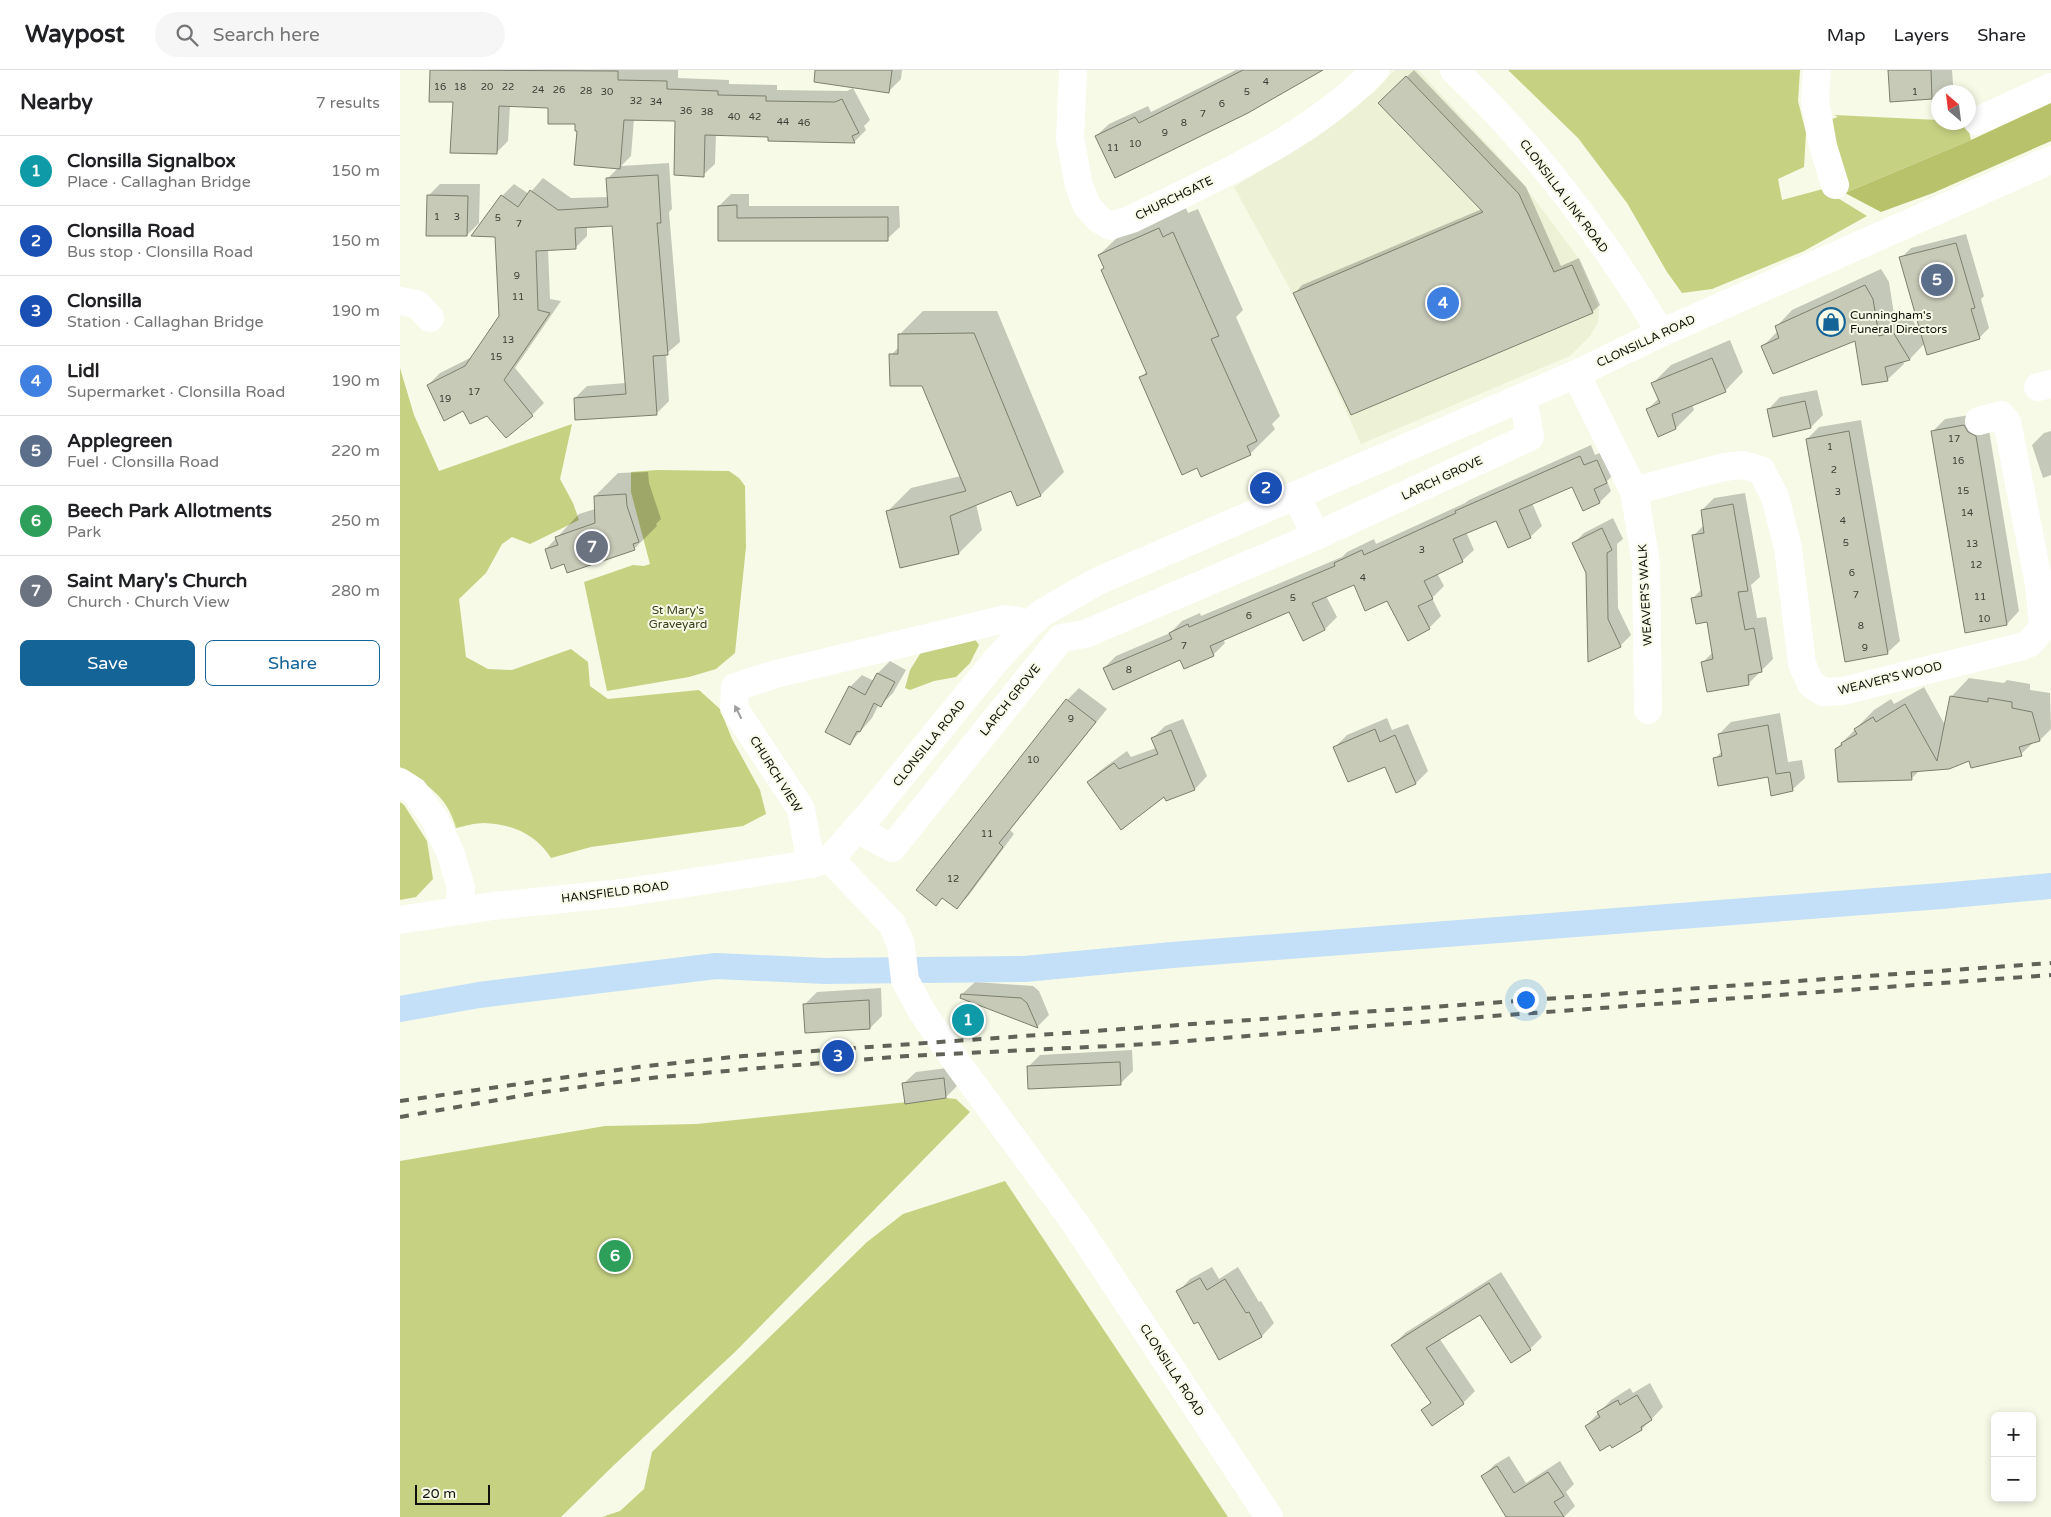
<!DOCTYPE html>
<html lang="en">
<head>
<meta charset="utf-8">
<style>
  :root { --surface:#fff; --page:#f6f6f6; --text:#202124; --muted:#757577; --line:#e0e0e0; --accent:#156497 }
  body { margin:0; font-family:"Varela Round",sans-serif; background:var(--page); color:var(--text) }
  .controls { position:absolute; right:15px; bottom:15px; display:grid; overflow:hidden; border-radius:8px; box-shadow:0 2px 8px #0003 }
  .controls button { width:45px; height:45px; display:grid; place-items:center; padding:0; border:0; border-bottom:1px solid var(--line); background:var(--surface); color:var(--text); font:25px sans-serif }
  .compass { position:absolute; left:1531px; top:15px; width:45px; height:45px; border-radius:50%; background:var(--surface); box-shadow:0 2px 8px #0003; rotate:332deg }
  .scale { position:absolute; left:15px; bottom:12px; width:75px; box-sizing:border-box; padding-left:5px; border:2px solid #10110b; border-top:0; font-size:14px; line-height:18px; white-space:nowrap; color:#10110b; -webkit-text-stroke:4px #f6fae6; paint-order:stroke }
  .you { position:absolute; left:1125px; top:929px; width:18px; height:18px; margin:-12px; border:4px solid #fff; border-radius:50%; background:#1a73e8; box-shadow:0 0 0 8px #1a73e833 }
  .badge { display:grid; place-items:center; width:32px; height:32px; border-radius:50%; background:var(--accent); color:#fff; font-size:16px; font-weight:700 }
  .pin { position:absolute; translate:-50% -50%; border:2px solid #fff; box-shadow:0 1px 5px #0006 }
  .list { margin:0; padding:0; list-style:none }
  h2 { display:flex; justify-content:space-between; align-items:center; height:65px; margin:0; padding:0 20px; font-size:21px }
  h2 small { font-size:16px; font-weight:400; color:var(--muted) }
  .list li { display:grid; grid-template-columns:32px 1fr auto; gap:15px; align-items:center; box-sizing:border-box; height:70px; padding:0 20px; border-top:1px solid var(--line) }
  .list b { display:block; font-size:19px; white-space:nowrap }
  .list p { margin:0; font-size:16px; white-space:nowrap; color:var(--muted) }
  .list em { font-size:16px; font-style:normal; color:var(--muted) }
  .actions { display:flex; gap:10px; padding:15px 20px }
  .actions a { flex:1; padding:11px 0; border:1px solid var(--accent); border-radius:8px; text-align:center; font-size:18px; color:var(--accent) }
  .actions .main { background:var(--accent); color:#fff }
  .icon { flex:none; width:28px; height:28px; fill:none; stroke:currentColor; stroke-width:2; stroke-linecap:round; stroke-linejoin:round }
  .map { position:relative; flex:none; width:1651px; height:1447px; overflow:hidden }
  header { display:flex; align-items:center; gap:30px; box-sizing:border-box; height:70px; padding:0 25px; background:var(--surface); border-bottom:1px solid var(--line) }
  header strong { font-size:24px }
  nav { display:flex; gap:28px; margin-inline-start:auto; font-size:18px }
  .search { width:350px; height:45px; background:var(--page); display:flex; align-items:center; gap:12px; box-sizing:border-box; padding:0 18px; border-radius:28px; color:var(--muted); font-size:19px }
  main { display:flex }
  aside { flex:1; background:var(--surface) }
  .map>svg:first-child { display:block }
  .built { fill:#edf2d6 }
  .green { fill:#c7d182 }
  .forest { fill:#b8c26b }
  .shadow { fill:#0003 }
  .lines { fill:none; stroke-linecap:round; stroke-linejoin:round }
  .canal { stroke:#c4e0f8; stroke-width:26 }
  .building { fill:#c7cab7; stroke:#7c7f6d }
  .minor { stroke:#fff; stroke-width:28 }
  .tertiary { stroke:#fff; stroke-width:28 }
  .secondary { stroke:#fff; stroke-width:28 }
  .rail { stroke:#616358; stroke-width:4; stroke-dasharray:9 9; stroke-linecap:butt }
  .oneway { fill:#9fa09d }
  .labels { text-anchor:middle; stroke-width:4; stroke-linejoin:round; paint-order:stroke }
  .number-label { font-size:10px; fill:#3e3f36 }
  .street-label { font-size:12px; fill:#10110b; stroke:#f6fae6 }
  .poi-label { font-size:12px; fill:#10110b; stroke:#f6fae6; text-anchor:start }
  .park-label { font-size:12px; fill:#3a3e19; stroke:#f6fae6 }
</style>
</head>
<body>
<header>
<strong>Waypost</strong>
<div class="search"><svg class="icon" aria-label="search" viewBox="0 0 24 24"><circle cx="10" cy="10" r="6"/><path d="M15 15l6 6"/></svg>Search here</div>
<nav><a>Map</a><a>Layers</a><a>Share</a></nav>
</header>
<main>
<aside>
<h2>Nearby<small>7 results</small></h2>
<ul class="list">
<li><span class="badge" style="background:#0f9aa8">1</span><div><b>Clonsilla Signalbox</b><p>Place · Callaghan Bridge</p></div><em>150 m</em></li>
<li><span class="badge" style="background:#1a4fb4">2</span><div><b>Clonsilla Road</b><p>Bus stop · Clonsilla Road</p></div><em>150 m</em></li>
<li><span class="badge" style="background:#1a4fb4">3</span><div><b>Clonsilla</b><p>Station · Callaghan Bridge</p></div><em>190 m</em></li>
<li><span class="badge" style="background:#3f7fe0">4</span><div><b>Lidl</b><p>Supermarket · Clonsilla Road</p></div><em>190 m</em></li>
<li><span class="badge" style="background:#5c6f8a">5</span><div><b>Applegreen</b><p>Fuel · Clonsilla Road</p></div><em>220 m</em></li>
<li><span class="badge" style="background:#2e9e5b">6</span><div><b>Beech Park Allotments</b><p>Park</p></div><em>250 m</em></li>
<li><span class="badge" style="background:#6b7280">7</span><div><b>Saint Mary's Church</b><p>Church · Church View</p></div><em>280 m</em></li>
</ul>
<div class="actions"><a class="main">Save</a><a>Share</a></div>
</aside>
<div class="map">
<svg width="1651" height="1447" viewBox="0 0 1651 1447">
  <rect width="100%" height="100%" fill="#f6fae6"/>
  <path class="built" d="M995 0H1018L1117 106 1177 186 1199 239 1198 252 1190 266 1170 286 961 374 895 228 834 117 910 70 974 22Z"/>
  <path class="green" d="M1108 0H1400L1398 31 1406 63 1404 97 1378 109 1382 130 1423 119 1467 146 1404 181 1312 219 1282 223 1267 202 1227 133 1178 68Z
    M1434 45 1538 50V52L1567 53 1571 70 1445 123 1426 51 1438 47Z
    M0 298 14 345 39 401 172 354 160 409 173 433 179 450 130 474 112 467 102 474 86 503 59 529 66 587 88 599 112 600 171 579 188 592 190 616 208 629 299 620 320 639 332 669 360 720 366 744 343 756 191 777 151 788C136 764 112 754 84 753 75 753 65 756 56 758 47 725 27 715 0 697Z
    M257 400 329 401 339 408 345 416 346 477 335 583 316 599 289 607 207 621 184 512 233 495 244 496 250 494 231 422V402Z
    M574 568 579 575 570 593 556 607 534 611 510 620 505 618 510 600 525 576Z
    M0 732 4 735 27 771 33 809 16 827 0 830Z
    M546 1028 556 1029 570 1042 336 1281 214 1395 161 1447H0V1091L205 1056 297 1054Z
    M605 1111 828 1447H202L220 1441 244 1419 252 1382 467 1172 503 1144Z"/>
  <path class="forest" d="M1651 33V71L1533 123 1481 142 1445 123 1571 70Z"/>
  <path class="shadow" d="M31 0H278V8L329 10V14L377 15V20L447 21 453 18 470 50 464 56 466 60 455 71 369 70V66L316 64 315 94 303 105 276 50 234 49 231 86 221 96 269 93 272 139 269 142 280 272 266 284 269 331 257 343 176 349 175 328 187 316 226 313 213 154 187 156V166L175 178 148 179 150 229 161 231 115 298 144 333 132 345 88 344 64 340 28 315 40 303 72 287 100 246 96 165H74L102 126 114 114 129 124 143 108 171 128 208 127 207 109 218 98 178 60 176 53 149 37 110 35 108 71 97 82 54 31 30 30Z
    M453 0H502L501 9 489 21Z
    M836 0H919L696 66 709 54 748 36 751 42Z
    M1014 0 1126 117 1161 196 1179 188 1200 235 1192 242 895 223 902 215 1082 139 980 33Z
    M1489 0H1552L1553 15 1545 22H1538V27L1491 30Z
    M40 114H80L79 153 67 165 28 126Z
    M331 124H349V136H499L500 157 487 169 319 170V136Z
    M784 134 788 143 798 139 843 240 836 247 880 346 872 354 875 359 850 384 740 308 747 301 702 200 705 197 699 185 724 161Z
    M1566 164 1584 226 1581 229 1589 258 1579 268 1525 273 1510 289 1503 291 1504 294 1487 310 1456 269 1363 276 1378 261 1376 257 1392 240 1481 199 1489 212 1495 251 1510 246 1523 267 1501 188 1511 178Z
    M523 241H597L664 402 641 425 611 419 576 434 582 460 559 483 488 441 511 418 561 406 523 315 491 285 500 276 499 265Z
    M1330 270 1343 302 1325 321 1292 334 1294 340 1276 358 1248 339 1259 328 1253 313 1271 295Z
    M1417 320 1423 345 1411 357 1368 340 1380 327Z
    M1576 344 1588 354 1619 541 1607 554 1533 361 1545 349Z
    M1461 350 1500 571 1487 583 1407 369 1419 357Z
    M1651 361V405L1643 408 1632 375 1644 363Z
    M1191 375 1195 385 1209 379 1218 400 1207 411 1211 421 1200 432 1172 415 1132 433 1142 456 1130 467 1096 449 1066 462 1074 480 1062 491 1037 503 1044 516 1032 528 1041 546 1029 558 988 529 954 514 926 526 937 547 925 559 903 569 889 541 823 569 825 573 813 585 704 598 716 586 770 563 782 551 800 543 801 546 942 487 947 482 974 469 976 474 1065 433 1069 430Z
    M248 402 249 413 261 449 256 454 257 456 234 479 165 493 146 479 179 444 195 439V426L218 403Z
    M1345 423 1360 507 1351 515 1357 548 1366 547 1373 589 1349 613 1303 592 1313 582 1308 550 1293 528 1302 519 1293 466 1304 455 1302 440 1314 428Z
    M1213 448 1223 469 1217 474 1218 538 1231 565 1220 576 1190 590 1188 503 1173 474 1184 463Z
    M490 591 506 600 493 623 481 635 479 634 472 648 450 673V617L462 605 474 611 478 603Z
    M1569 608 1604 613 1607 610 1630 614V620L1650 623 1651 659 1640 670 1634 672 1621 684 1570 690 1520 700 1511 709 1436 679 1474 640 1491 629 1494 634 1524 617 1545 655 1551 627Z
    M679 618 707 639 610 760 614 764 569 825 557 838 543 827 536 834 667 630Z
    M1380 643 1388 692 1402 690 1405 708 1392 720 1369 705 1315 689 1322 681 1319 664 1331 652Z
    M987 648 992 660 1008 654 1028 701 1016 713 986 695 935 677 947 665Z
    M783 649 807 706 795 719 767 730 765 726 688 712 701 700 727 681 731 687 756 678 753 668 765 656Z
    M575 912 633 916 639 921 649 945 637 957 562 924Z
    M481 918 482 946 470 958 405 934 417 922Z
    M732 980 733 1001 721 1013 628 997 640 985Z
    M555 997 558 1015 546 1027 503 1014 516 1002Z
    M812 1197 819 1209 838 1197 859 1232 861 1231 874 1253 862 1266 819 1289 798 1250 778 1222 790 1209Z
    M1101 1202 1142 1267 1130 1279 1081 1243 1039 1268 1075 1321 1063 1333 1032 1354 1023 1340 1031 1332 993 1275 1005 1263Z
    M1250 1313 1263 1337 1242 1359 1213 1376 1186 1356 1211 1330 1230 1318 1233 1323Z
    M1109 1386 1126 1413 1160 1391 1174 1414 1166 1422 1175 1436 1164 1447H1108L1083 1407 1094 1395Z"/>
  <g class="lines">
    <path class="canal" d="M0 939 79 925 316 896 425 901 625 899 772 885 1541 826 1651 816"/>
  </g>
  <path class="building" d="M30 0 218 1V10L267 11V19L318 21V25L366 26V31L435 32 442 29 459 63 452 66 455 73 368 71V67L305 65 304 107 274 105 275 51 224 50 220 99 174 95 177 61H175V54H148V38L99 36 97 84 50 83 53 32H29Z
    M415 0H492L489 23 414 12Z
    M843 0H923L848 43 715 108 695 66 735 47 739 53Z
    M1488 0H1531L1532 29 1490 32Z
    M1006 6 1119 124 1154 202 1172 195 1193 243 951 345 893 223 1083 142 978 33Z
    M258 105 261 153H257L268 285 253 286 257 345 175 350 174 328 226 324 212 156 175 158 176 179 136 181 138 240 150 243 104 310 133 346 106 368 87 346 70 354 63 341 44 351 27 315 65 296 99 246 95 167 71 166 101 125 118 137 130 120 158 140 208 137 206 108Z
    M27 125 68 126 67 166H26Z
    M337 135V148L488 147V171H318V136Z
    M759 158 763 167 773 162 819 266 811 269 857 371 847 376 851 385 801 407 797 398 782 405 739 307 747 304 701 200 704 198 698 185Z
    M1556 173 1575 238 1571 239 1580 269 1527 285 1499 187Z
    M1465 215 1473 229 1479 266 1493 262 1510 290 1485 297 1488 311 1462 315 1455 271 1373 304 1361 276 1379 268 1375 256Z
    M574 263 641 426 617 436 611 421 550 446 559 484 500 498 486 441 566 421 522 316H490L489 284H498V264Z
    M1312 288 1326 322 1272 344 1276 359 1258 367 1246 339 1260 333 1251 313Z
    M1405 331 1411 358 1373 367 1367 339Z
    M1564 355 1568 362 1576 366 1607 555 1565 563 1531 361Z
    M1449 361 1488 584 1445 592 1406 369Z
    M1180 386 1184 395 1197 390 1207 413 1194 419 1200 433 1183 441 1172 417 1119 440 1131 468 1108 478 1096 451 1053 469 1063 492 1024 511 1033 529 1018 536 1030 559 1008 571 987 531 965 541 954 515 912 533 925 560 903 571 889 542 810 576 814 586 784 599 780 590 713 620 703 598 772 569 769 563 788 554 789 557 935 496 934 493 962 480 964 485 1056 443 1055 441Z
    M226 424 227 436 239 472 233 474 235 480 167 503 164 494 151 499 145 479 158 475 155 467 195 453 194 426Z
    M1333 434 1348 521 1338 522 1345 560 1354 558 1362 602 1348 605 1349 615 1307 622 1301 592 1313 589 1307 552 1296 554 1291 528 1302 526 1292 465 1304 463 1301 440Z
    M1202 458 1212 480 1207 483 1208 549 1221 577 1188 592 1186 503 1172 473Z
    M477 603 495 612 481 637 474 633 460 662 457 661 450 675 425 662 449 616 465 625Z
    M1550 626 1588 632V628L1612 632V638L1632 642 1640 671 1619 677 1622 686 1571 698 1569 691 1549 699 1511 702 1512 710 1438 712 1435 679 1442 675 1441 673 1457 664 1454 659 1473 647 1476 652 1505 634 1537 691Z
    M666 629 696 652 599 773 603 777 557 839 542 828 536 836 516 820Z
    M1368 655 1376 704 1390 702 1393 721 1371 726 1368 707 1318 716 1313 688 1322 686 1318 664Z
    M975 659 980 672 995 665 1016 714 996 723 985 697 948 712 933 677Z
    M771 660 795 720 766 731 764 727 721 760 687 712 714 693 719 699 758 684 751 668Z
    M561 924 621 928 627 933 638 958 560 928Z
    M469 930 470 959 405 963 403 934Z
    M720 992 721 1015 628 1019 627 996Z
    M544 1008 546 1028 505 1034 502 1013Z
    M800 1208 807 1220 825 1209 846 1243 849 1242 862 1267 819 1290 798 1252 794 1254 776 1221Z
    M1089 1213 1131 1280 1111 1293 1080 1245 1026 1278 1064 1334 1032 1356 1021 1340 1031 1333 991 1275Z
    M1237 1325 1252 1350 1241 1357 1242 1360 1212 1378 1210 1375 1200 1381 1185 1356 1200 1347 1197 1342 1218 1330 1220 1335Z
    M1097 1396 1114 1423 1148 1402 1164 1426 1154 1432 1164 1447H1106L1081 1406Z"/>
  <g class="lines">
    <path class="minor" d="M673 0 670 68 679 116 687 136 699 149 710 156 732 149C816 107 909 69 975 0
      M1417 0 1415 31 1423 76 1435 115
      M1577 51 1651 17
      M0 231 17 234 30 248
      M1176 304 1234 421 1246 493 1248 640
      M1638 317 1651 314
      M1234 421 1324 397 1343 395 1361 400 1375 427 1388 478 1402 594 1411 614 1423 622 1443 621 1620 577 1630 573 1643 557 1639 514 1607 352 1601 345 1579 351
      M896 425 916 466
      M0 712 14 721 34 748 51 784 61 818 59 841
      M457 759 492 778 661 568 685 564 916 466 1130 367 1123 327
      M411 794 401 739 334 638 335 617 376 604 605 549 619 551 627 557"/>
    <path class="tertiary" d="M1054 0C1135 76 1203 168 1261 263
      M0 850 93 836 222 823 411 794 430 789"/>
    <path class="secondary" d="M869 1447 675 1153 558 994 521 940 505 910 501 875 492 854 430 789 475 738 597 589 627 557 642 543 696 512 1176 304 1261 263 1651 90"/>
    <path class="rail" d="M0 1031 238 997 343 986 1651 893
      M0 1047 137 1023 240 1009 348 999 507 986 750 974 1106 945 1651 905"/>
  </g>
  <defs><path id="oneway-solid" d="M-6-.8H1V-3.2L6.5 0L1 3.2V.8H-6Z" transform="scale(1.25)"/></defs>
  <use class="oneway" href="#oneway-solid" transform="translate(338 642) rotate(-117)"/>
  <defs>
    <symbol id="shop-ring" viewBox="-11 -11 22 22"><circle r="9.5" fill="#f6fae6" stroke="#156497" stroke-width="1.5"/><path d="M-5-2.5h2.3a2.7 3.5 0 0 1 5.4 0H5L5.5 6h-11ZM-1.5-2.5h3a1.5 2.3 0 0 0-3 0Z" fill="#156497"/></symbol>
  </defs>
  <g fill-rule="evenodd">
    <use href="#shop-ring" x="1415" y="236" width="32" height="32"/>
  </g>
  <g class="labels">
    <g class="number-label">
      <text x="866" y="15">4</text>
      <text x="40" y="20">16</text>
      <text x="60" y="20">18</text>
      <text x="87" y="20">20</text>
      <text x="108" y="20">22</text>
      <text x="138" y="23">24</text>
      <text x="159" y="23">26</text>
      <text x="186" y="24">28</text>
      <text x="207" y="25">30</text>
      <text x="847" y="25">5</text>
      <text x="1515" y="25">1</text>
      <text x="236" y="34">32</text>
      <text x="256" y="35">34</text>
      <text x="822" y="37">6</text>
      <text x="286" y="44">36</text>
      <text x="307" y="45">38</text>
      <text x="803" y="47">7</text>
      <text x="334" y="50">40</text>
      <text x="355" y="50">42</text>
      <text x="383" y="55">44</text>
      <text x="404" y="56">46</text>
      <text x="784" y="56">8</text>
      <text x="765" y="66">9</text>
      <text x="735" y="77">10</text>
      <text x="713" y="81">11</text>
      <text x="37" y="150">1</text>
      <text x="57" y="150">3</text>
      <text x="98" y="151">5</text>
      <text x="119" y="157">7</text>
      <text x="117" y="209">9</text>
      <text x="118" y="230">11</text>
      <text x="108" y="273">13</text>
      <text x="96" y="290">15</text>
      <text x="74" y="325">17</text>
      <text x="45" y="332">19</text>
      <text x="1554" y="372">17</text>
      <text x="1430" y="380">1</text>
      <text x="1558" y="394">16</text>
      <text x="1434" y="403">2</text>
      <text x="1563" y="424">15</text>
      <text x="1438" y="425">3</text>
      <text x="1567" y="446">14</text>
      <text x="1443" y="454">4</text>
      <text x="1446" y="476">5</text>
      <text x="1572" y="477">13</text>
      <text x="1022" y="483">3</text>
      <text x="1576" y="498">12</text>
      <text x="1452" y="506">6</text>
      <text x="963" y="511">4</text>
      <text x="1456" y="528">7</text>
      <text x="1580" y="530">11</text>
      <text x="893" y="531">5</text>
      <text x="849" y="549">6</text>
      <text x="1584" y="552">10</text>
      <text x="1461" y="559">8</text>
      <text x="784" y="579">7</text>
      <text x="1465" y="581">9</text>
      <text x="729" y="603">8</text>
      <text x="671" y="652">9</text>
      <text x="633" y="693">10</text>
      <text x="587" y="767">11</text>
      <text x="553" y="812">12</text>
    </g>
    <g class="street-label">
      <text transform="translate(1164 126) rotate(53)" y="4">CLONSILLA LINK ROAD</text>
      <text transform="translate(774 128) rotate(-26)" y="4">CHURCHGATE</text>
      <text transform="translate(1246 271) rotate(-25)" y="4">CLONSILLA ROAD</text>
      <text transform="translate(1042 408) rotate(-25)" y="4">LARCH GROVE</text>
      <text transform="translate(1245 525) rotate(-93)" y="4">WEAVER'S WALK</text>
      <text transform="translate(1490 608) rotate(-14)" y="4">WEAVER'S WOOD</text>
      <text transform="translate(610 630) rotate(-51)" y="4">LARCH GROVE</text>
      <text transform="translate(529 673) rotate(-51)" y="4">CLONSILLA ROAD</text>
      <text transform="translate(376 704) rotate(58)" y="4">CHURCH VIEW</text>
      <text transform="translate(215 822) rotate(-7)" y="4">HANSFIELD ROAD</text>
      <text transform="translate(772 1300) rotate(57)" y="4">CLONSILLA ROAD</text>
    </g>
    <g class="poi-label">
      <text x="1450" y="249">Cunningham's<tspan x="1450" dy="14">Funeral Directors</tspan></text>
    </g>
    <g class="park-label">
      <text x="278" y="544">St Mary's<tspan x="278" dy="14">Graveyard</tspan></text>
    </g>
  </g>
</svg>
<div class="controls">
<button>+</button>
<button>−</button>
</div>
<svg class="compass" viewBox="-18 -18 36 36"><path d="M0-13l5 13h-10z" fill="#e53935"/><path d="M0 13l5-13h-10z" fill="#757577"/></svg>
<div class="scale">20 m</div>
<div class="you"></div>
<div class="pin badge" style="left:568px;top:950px;background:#0f9aa8">1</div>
<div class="pin badge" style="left:866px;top:418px;background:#1a4fb4">2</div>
<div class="pin badge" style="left:438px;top:986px;background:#1a4fb4">3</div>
<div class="pin badge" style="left:1043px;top:233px;background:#3f7fe0">4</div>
<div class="pin badge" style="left:1537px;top:210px;background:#5c6f8a">5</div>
<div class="pin badge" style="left:215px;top:1186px;background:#2e9e5b">6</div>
<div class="pin badge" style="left:192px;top:477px;background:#6b7280">7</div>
</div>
</main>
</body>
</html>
